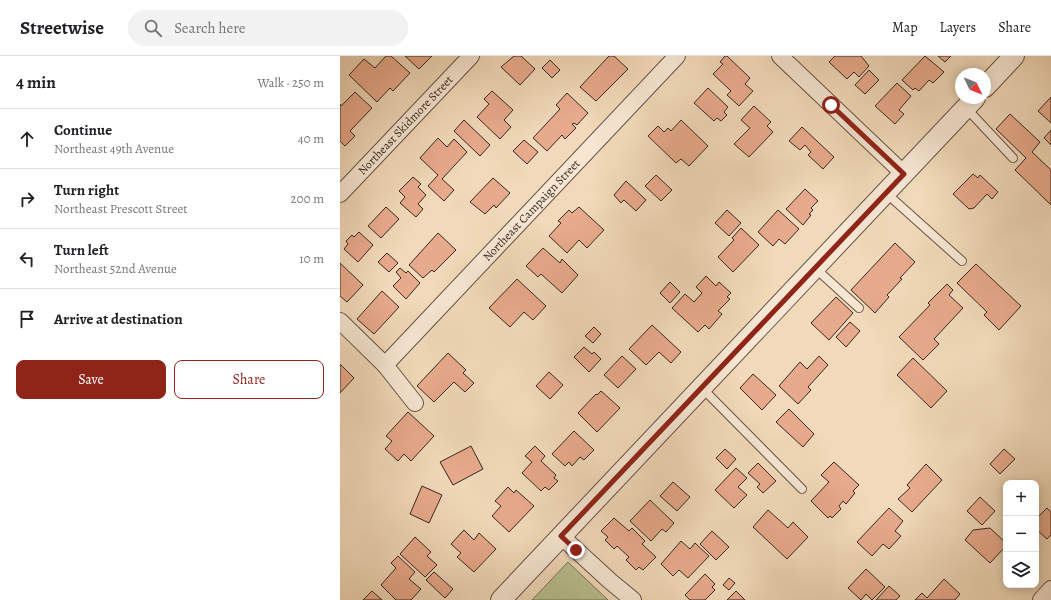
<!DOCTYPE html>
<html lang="en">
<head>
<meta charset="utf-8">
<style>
  :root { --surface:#fff; --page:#f2f2f2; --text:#202124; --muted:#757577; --line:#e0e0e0; --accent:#8f2418 }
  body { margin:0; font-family:Alegreya,serif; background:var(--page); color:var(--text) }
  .controls { position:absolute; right:12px; bottom:12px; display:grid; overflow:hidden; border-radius:8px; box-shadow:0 2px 10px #0003 }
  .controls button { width:36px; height:36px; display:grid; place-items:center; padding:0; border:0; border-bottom:1px solid var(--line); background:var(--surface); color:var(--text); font:20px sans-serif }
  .compass { position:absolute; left:615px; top:12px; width:36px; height:36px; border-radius:50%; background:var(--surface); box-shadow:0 2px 10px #0003; rotate:133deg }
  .stop { position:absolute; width:12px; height:12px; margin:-9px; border:3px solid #8f2418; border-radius:50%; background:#fff }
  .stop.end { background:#8f2418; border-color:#fff; box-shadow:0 1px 4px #0008 }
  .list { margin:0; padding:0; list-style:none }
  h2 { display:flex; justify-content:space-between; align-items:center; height:52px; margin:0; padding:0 16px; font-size:17px }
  h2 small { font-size:13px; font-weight:400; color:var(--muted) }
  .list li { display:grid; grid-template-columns:26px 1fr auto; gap:12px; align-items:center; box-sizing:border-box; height:60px; padding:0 16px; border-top:1px solid var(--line) }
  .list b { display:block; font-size:15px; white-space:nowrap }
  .list p { margin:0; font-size:13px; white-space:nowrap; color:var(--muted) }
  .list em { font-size:13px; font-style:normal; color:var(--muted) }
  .actions { display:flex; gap:8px; padding:12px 16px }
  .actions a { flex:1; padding:9px 0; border:1px solid var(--accent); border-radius:8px; text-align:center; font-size:14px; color:var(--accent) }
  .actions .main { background:var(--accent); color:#fff }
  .icon { flex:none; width:22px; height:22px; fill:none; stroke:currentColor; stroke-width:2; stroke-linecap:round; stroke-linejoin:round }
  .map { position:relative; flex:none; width:711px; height:544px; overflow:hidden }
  header { display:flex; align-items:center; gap:24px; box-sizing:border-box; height:56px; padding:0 20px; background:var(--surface); border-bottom:1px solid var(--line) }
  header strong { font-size:19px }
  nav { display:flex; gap:22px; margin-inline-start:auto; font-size:14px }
  .search { width:280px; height:36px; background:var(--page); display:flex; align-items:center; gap:10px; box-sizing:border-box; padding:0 14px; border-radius:22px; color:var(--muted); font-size:15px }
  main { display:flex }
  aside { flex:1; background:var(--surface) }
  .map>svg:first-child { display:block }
  .green { fill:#b9bf8f; stroke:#797458 }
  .building { fill:#e8aa8c; stroke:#392821 }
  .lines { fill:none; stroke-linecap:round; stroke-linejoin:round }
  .service-casing { stroke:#675447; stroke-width:10 }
  .minor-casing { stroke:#675447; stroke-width:18 }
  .tertiary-casing { stroke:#675447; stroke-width:22 }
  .service { stroke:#f6e6d2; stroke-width:8 }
  .minor { stroke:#f6e6d2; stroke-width:16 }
  .tertiary { stroke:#f6e6d2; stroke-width:20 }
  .route { stroke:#8f2418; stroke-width:5 }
  .labels { text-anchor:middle; stroke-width:3; stroke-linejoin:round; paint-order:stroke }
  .street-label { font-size:12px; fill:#392821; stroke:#f6e6d2 }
</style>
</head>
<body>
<header>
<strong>Streetwise</strong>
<div class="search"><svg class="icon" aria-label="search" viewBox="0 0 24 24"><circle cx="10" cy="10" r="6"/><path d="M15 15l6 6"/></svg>Search here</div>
<nav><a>Map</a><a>Layers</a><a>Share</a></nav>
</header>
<main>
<aside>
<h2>4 min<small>Walk · 250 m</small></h2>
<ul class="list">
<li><svg class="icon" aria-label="ahead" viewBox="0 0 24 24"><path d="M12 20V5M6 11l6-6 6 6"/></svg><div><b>Continue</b><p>Northeast 49th Avenue</p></div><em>40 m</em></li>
<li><svg class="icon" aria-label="right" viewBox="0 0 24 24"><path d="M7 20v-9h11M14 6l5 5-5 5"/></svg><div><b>Turn right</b><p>Northeast Prescott Street</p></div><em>200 m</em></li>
<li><svg class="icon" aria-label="left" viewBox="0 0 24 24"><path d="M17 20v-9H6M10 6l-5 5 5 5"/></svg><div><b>Turn left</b><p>Northeast 52nd Avenue</p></div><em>10 m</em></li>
<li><svg class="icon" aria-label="arrive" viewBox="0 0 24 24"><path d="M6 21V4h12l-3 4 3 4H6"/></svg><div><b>Arrive at destination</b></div></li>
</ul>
<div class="actions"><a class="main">Save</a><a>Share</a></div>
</aside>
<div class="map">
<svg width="711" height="544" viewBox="0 0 711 544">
  <rect width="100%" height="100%" fill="#f1d9b9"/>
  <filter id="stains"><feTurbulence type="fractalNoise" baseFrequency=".005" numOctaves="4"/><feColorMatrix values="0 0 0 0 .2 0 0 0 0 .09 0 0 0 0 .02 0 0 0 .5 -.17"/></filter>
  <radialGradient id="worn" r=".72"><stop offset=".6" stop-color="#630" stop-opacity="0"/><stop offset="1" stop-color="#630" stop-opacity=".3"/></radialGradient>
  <path class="green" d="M228 506 268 544H192Z"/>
  <path class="building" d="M46 0H51L70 17 53 35 50 32 37 46 9 19 24 3 35 12Z
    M65 0H92L79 13Z
    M174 0H181L195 13 180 29 161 11Z
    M269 0H274L288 13 256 45 240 31Z
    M385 0H387L410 22 405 28 413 35 399 50 387 39 391 35 373 18 383 8 380 6Z
    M495 0H521L529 10 519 21 514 16 507 23 489 6Z
    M585 0 604 16 593 27 589 24 579 35 575 32 573 34 562 24Z
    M598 0H611L605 6Z
    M210 4 220 14 212 22 202 12Z
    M529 14 539 24 525 38 515 29Z
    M557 27 571 40 559 54 564 58 555 68 535 50Z
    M368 32 388 51 384 56 387 59 381 65 377 62 374 65 354 47Z
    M152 35 173 54 164 64 171 71 160 83 137 61 149 48 144 43Z
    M15 36 32 52 10 75 15 80 5 90 0 85V48L1 50Z
    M227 37 248 57 237 69 234 67 232 68 236 72 225 83 222 79 207 95 193 82 220 53 216 49Z
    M711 41V67L698 55Z
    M414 50 431 66 427 70 433 76 409 101 394 88 410 72 401 64Z
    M670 58 700 86 692 96 711 114V149L675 114 686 102 656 73Z
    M124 64 150 89 140 100 114 75Z
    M341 64 368 90 349 110 341 103 336 107 308 80 318 70 324 76 328 72 331 75Z
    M462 71 494 101 483 113 468 99 471 96 465 89 460 94 449 85Z
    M711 74V89L704 82Z
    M98 82 107 91 114 83 127 96 102 123 114 134 104 145 88 130 98 119 80 102Z
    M184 84 198 96 187 108 173 95Z
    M633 118 638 122 640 119 658 136 652 143 647 138 634 152 629 153 613 138Z
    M316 119 332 134 321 145 305 130Z
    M73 121 81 128 78 131 86 139 78 148 83 153 76 161 60 147 65 141 59 135Z
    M153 122 170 137 156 152 154 149 145 158 130 146Z
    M286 125 306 144 296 155 284 144 281 147 274 139Z
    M465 133 478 145 471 152 473 154 469 158 471 159 463 169 446 153Z
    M46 151 59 163 41 182 28 170Z
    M239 151 264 174 247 192 239 184 227 197 209 180 221 167 218 165 229 154 232 157Z
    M387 154 401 167 389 180 375 167Z
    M438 154 459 173 445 188 439 183 433 190 418 176Z
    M401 172 419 189 393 216 378 201 394 184 392 182Z
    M19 176 33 189 18 206 4 193 8 188 6 185 12 179 14 181Z
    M98 177 116 194 94 216 92 214 83 222 69 209Z
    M555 187 575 206 560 222 562 223 547 239 549 241 535 257 511 234Z
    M203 192 220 207 222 203 238 219 222 237 201 218 198 221 186 210Z
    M47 197 58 207 49 216 38 206Z
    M0 207 23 229 7 246 0 240Z
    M636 208 681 250 659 274 644 259 647 256 617 227Z
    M60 212 66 217 68 215 80 227 66 243 53 230 61 222 56 216Z
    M366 220 376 230 379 226 391 237 387 241 390 243 378 255 382 258 369 273 365 269 358 276 332 252 345 238 354 246 362 237 356 231Z
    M177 223 206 250 193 264 184 256 170 271 149 252Z
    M330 226 340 236 330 247 320 237Z
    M607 228 613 234 609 239 623 252 594 283 599 288 583 304 559 281 590 249 588 247Z
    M42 235 59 251 34 278 17 263Z
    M496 241 513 257 489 284 471 267Z
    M510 266 520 275 506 291 496 281Z
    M312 269 341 296 331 307 319 296 306 309 289 293Z
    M254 271 261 278 253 287 245 280Z
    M244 291 252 298 254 296 261 303 249 316 234 301Z
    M108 297 126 314 123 317 134 327 125 336 114 326 94 346 77 330Z
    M282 300 296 313 278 332 264 319Z
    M479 300 488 309 468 331 471 334 458 348 439 330 460 306 467 313Z
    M573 302 607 335 591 352 557 319Z
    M0 308 14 322 0 337Z
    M209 316 223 329 210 343 196 330Z
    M413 318 436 339 422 354 400 332Z
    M261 335 280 352 257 376 238 357 256 338 257 339Z
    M449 353 474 378 463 391 436 366Z
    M68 356 94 380 71 405 64 398 58 405 45 393 52 385 46 380Z
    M234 375 254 394 244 404 240 401 232 410 229 406 225 410 212 398Z
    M131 390 143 413 113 429 100 406Z
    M195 390 205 400 201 405 216 419 214 422 218 425 209 434 205 431 201 435 182 417 192 406 185 400Z
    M385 393 396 403 387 413 376 402Z
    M664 393 675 403 660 418 650 408Z
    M494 406 519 429 513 435 515 437 506 448 503 445 499 450 501 453 492 462 490 460 488 462 471 445 489 426 481 419Z
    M418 407 436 425 423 437 417 431 420 428 408 417Z
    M586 408 602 424 572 456 558 443 570 432 567 429Z
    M396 412 407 422 398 431 407 439 394 452 375 434Z
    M333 426 350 441 337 455 320 440Z
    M82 430 102 439 89 467 70 458Z
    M168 431 174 437 176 434 194 450 169 476 152 460 161 450 155 445Z
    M640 441 655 455 642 469 627 455Z
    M310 444 334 467 326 476 322 473 311 485 290 465Z
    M549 452 563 465 555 475 561 480 549 493 543 488 532 500 517 486Z
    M707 452 711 456V479L707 483 696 473V463Z
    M428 454 448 472 453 466 468 481 447 503 413 471Z
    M274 462 289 475 292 472 305 485 302 488 316 501 303 514 299 511 296 514 286 504 289 501 277 490 274 493 265 484 268 481 261 475Z
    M650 472 666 487V490L650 507 625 484 633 474Z
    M124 474 134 484 139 477 156 493 134 516 117 501 121 497 111 488Z
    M372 475 389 491 376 504 360 488Z
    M75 481 91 496 87 500 97 509 85 521 60 498Z
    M341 485 350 493 355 487 369 500 348 522 339 514 333 520 321 508Z
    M58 500 75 516 69 523 81 533 71 544H56L41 529 56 512 51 507Z
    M526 513 545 531 532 544 526 538 521 544 508 532Z
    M94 516 113 533 105 542 86 524Z
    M365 518 375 528 372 531 375 534 365 544H350L345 539Z
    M389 522 395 527 389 534 383 529Z
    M604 523 620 538 615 544H575L582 537 587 542Z
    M549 530 560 540 556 544H536Z
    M32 535 42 544H23Z
    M396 535 405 544H387Z"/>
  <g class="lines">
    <defs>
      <path id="service" d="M626 52 673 102
        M546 137 622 205
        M475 212 519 252
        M362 332 462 433"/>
      <g id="minor">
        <path d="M440 0 564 118"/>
        <path id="s1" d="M0 138 131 0"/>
        <path d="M0 265 45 309 75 347"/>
        <path id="s2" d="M45 309 337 0"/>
        <path d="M221 480 270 525 293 544"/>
        <path d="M701 544 711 533"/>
      </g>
      <path id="tertiary" d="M645 31 674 0
        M161 544 635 42"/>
    </defs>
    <use href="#service" class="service-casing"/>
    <use href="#minor" class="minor-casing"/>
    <use href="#tertiary" class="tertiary-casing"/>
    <use href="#service" class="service"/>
    <use href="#minor" class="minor"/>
    <use href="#tertiary" class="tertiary"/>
  </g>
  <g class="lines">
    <path class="route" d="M236 494 221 480 564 118 491 49"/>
  </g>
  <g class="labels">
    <g class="street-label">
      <text dy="4" stroke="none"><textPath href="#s1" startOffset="95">Northeast Skidmore Street</textPath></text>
      <text dy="4" stroke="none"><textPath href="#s2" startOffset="213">Northeast Campaign Street</textPath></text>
    </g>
  </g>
  <rect width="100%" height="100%" filter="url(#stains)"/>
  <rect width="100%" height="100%" fill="url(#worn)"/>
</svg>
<div class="controls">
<button>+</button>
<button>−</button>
<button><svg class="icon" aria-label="layers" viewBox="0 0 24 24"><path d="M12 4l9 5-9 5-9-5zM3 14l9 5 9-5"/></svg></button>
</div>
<svg class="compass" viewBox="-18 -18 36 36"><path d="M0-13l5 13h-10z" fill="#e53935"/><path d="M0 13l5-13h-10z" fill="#757577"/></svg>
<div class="stop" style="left:491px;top:49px"></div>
<div class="stop end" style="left:236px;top:494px"></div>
</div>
</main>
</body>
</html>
